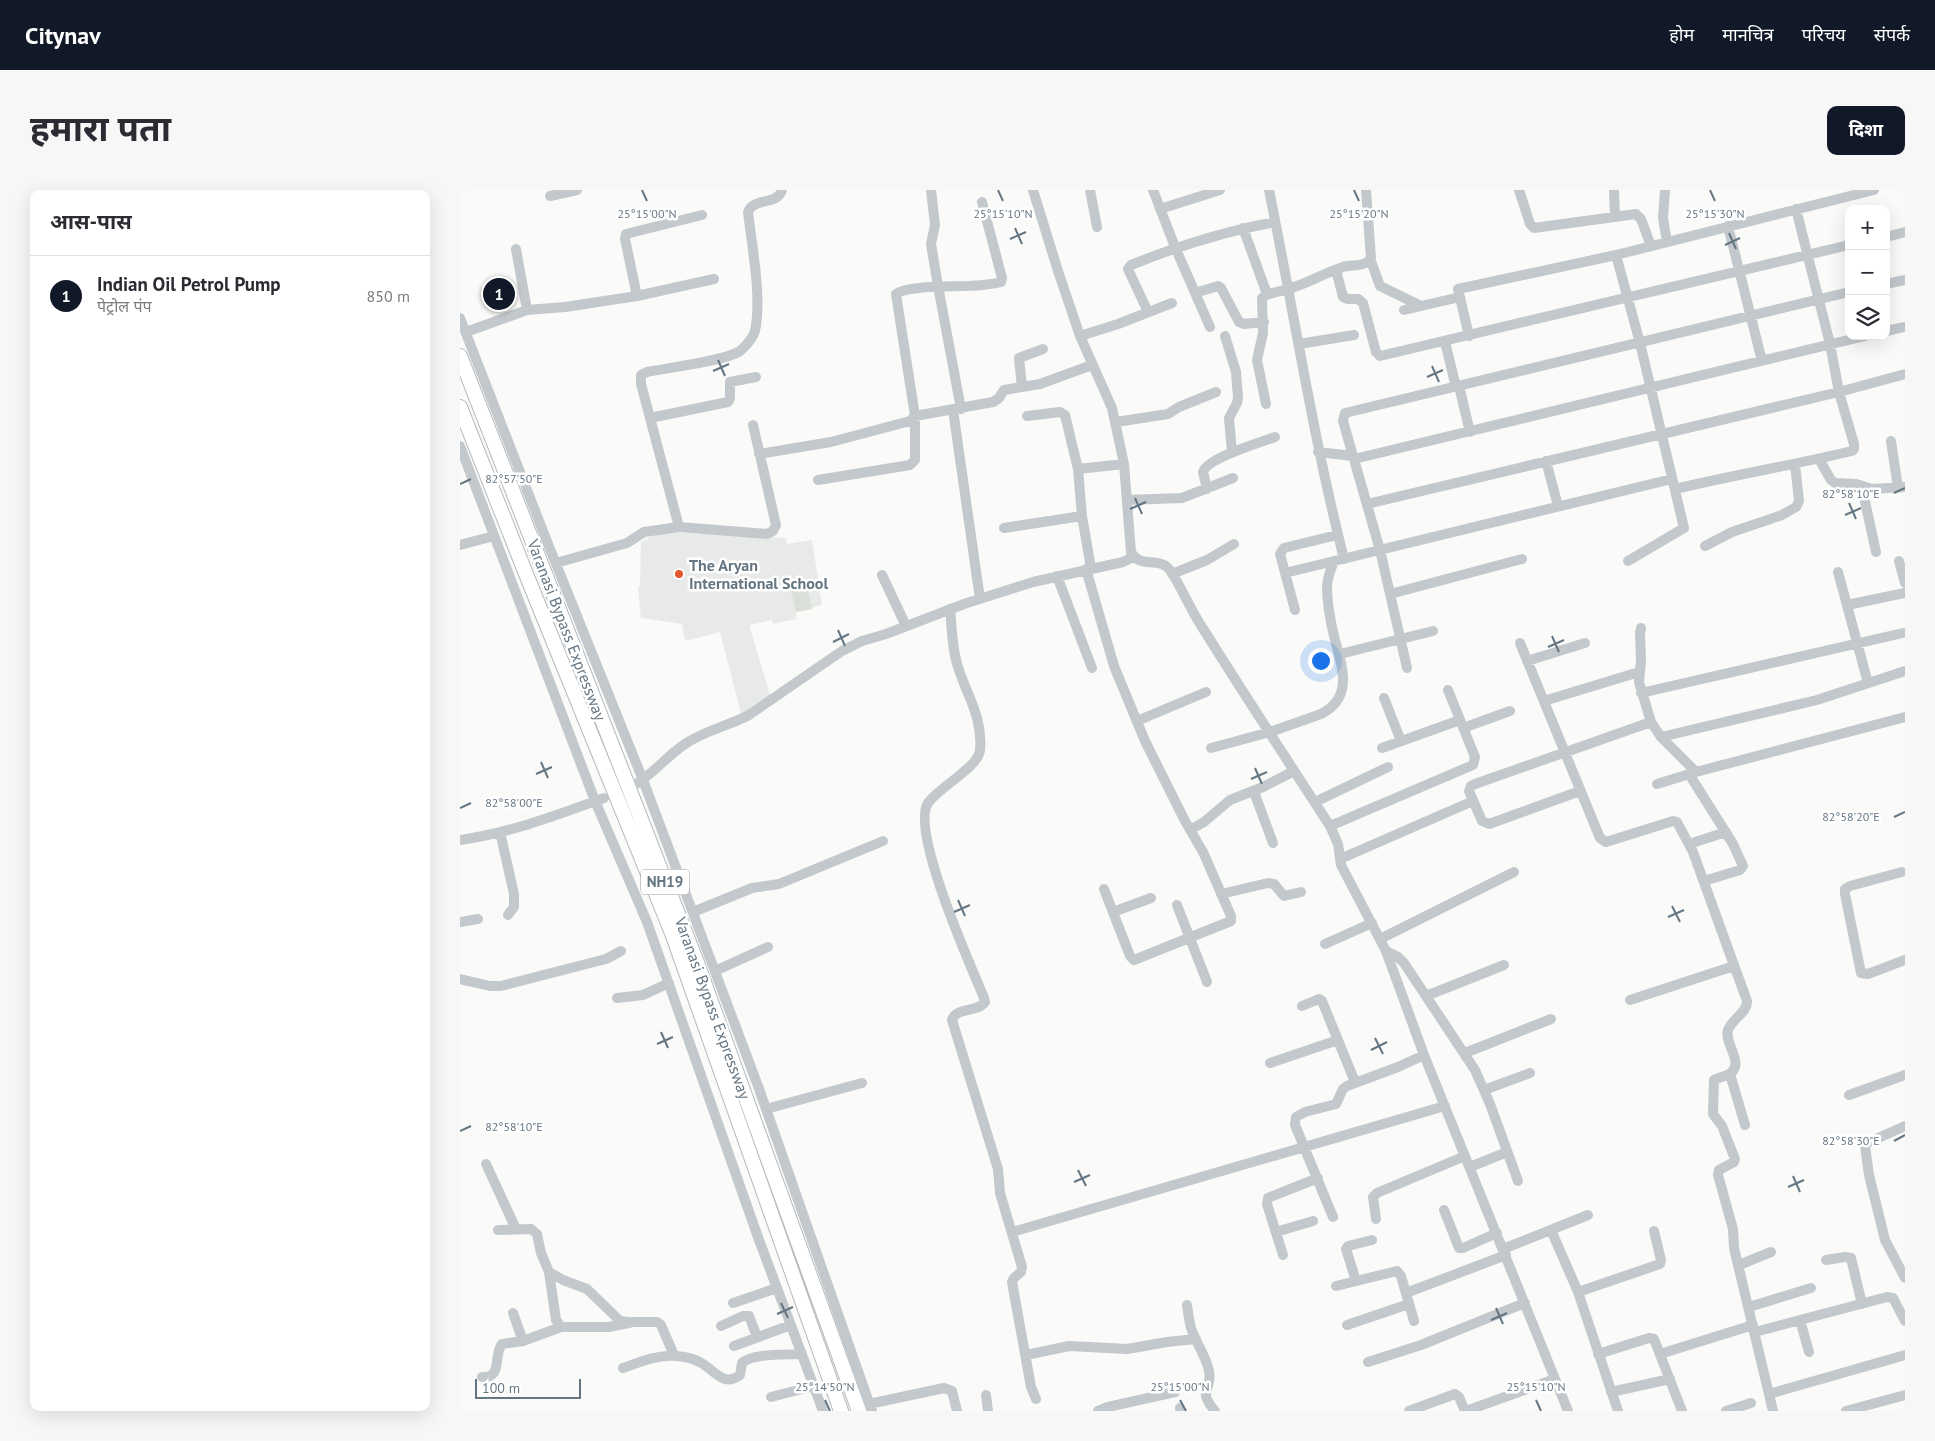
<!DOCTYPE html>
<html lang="hi">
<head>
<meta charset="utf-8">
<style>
  :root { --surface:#fff; --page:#f7f7f7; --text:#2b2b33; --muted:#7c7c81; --line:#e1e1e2; --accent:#111827 }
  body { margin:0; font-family:"PT Sans","Noto Sans Devanagari",sans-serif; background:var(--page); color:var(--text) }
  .controls { position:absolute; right:15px; top:15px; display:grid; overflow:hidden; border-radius:10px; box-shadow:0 5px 20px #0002 }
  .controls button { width:45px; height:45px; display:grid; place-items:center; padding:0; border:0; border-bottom:1px solid var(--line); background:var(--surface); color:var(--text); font:25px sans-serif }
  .scale { position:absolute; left:15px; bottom:12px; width:106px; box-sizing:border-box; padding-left:5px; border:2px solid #657683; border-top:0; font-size:14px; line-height:18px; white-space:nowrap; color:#657683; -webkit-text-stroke:4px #fff; paint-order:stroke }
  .you { position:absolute; left:860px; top:470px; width:18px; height:18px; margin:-12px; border:4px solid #fff; border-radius:50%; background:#1a73e8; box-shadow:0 0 0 8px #1a73e833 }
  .badge { display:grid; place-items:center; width:32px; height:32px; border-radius:50%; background:var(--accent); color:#fff; font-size:16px; font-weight:700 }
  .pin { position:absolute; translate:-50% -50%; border:2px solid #fff; box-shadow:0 1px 5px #0006 }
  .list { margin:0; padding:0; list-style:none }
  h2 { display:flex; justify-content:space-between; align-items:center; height:65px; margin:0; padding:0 20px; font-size:21px }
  h2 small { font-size:16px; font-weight:400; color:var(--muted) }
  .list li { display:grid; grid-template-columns:32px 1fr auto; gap:15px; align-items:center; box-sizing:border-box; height:80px; padding:0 20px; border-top:1px solid var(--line) }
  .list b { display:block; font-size:19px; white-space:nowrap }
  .list p { margin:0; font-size:16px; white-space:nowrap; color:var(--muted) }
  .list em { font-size:16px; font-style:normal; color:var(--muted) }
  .icon { flex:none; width:28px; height:28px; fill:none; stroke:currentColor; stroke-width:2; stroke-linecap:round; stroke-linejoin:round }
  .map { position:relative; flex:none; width:1445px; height:1221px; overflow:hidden; border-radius:10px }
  header { display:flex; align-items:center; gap:30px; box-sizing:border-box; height:70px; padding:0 25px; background:var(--accent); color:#fff }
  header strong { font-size:24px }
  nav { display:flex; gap:28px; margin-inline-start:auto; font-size:18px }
  .intro { display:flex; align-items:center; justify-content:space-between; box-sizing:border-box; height:120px; padding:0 30px }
  h1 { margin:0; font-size:35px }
  .button { padding:12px 22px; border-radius:10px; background:var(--accent); color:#fff; font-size:18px; font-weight:700 }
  main { display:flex; gap:30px; padding:0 30px }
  aside { flex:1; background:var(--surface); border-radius:10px; box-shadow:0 5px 20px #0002 }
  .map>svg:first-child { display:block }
  .built { fill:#e8e9e9 }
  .green { fill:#dadfd7 }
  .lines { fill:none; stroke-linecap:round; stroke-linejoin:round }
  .highway-casing { stroke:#b4b9bd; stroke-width:16 }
  .minor { stroke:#c3c8cc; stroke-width:10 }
  .highway { stroke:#fff; stroke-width:14 }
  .ticks { fill:none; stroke:#657683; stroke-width:2 }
  .poi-dot { fill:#e4572e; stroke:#fff; stroke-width:2 }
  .labels { text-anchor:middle; stroke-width:5; stroke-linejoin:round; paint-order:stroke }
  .shield { fill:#fff; stroke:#939fa8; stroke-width:1 }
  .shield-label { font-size:15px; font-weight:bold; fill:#657683 }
  .poi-label { font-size:16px; font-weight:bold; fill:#657683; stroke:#fff; text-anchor:start }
  .street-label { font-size:16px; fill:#657683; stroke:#fff }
  .ticks-label { font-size:12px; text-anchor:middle; fill:#657683; stroke:#fff; stroke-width:5; stroke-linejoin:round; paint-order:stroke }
</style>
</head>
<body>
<header>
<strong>Citynav</strong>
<nav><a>होम</a><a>मानचित्र</a><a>परिचय</a><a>संपर्क</a></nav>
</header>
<div class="intro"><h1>हमारा पता</h1><a class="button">दिशा</a></div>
<main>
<aside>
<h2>आस-पास<small></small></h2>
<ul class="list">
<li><span class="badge">1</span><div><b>Indian Oil Petrol Pump</b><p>पेट्रोल पंप</p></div><em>850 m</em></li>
</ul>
</aside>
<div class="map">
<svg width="1445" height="1221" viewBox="0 0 1445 1221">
  <rect width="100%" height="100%" fill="#fafaf8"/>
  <path class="built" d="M205 342 325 348 327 354 352 350 362 415 336 422V429L313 434 312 430 289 435 311 508 282 527 260 442 225 451 222 434 181 428 178 398 180 395 181 352 196 344Z"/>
  <path class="green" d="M345 388 352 419 336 422 329 391Z"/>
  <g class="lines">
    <defs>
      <path id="highway" d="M0 166 236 770 399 1221
        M0 217 68 389 212 743 381 1221"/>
    </defs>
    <use href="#highway" class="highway-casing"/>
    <path class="minor" d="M471 0 475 35 471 54 478 96 501 219
      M573 0 598 81 620 146 652 218 664 274 671 362C679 379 699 366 710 380 722 398 730 419 742 437 784 504 827 570 870 636L878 654 881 675 926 761 964 865 1108 1221
      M630 0 637 37
      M693 0 715 57 750 137
      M809 0C834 123 853 247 884 369
      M1059 0 1070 34 1074 38 1176 24 1181 29 1191 56
      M1154 0 1155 27
      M1205 0 1203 28 1207 52
      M90 6 117 0
      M700 19 760 0
      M1268 36 1302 171
      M783 38 807 104
      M1426 47 1445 42
      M56 59 67 120
      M1156 65 1180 153 1224 338 1168 371
      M909 71 912 74 920 96 961 116
      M876 80 883 107 888 109H898L903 113 916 162 920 166 1389 55
      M1426 94 1445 90
      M735 103 758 96 761 98 779 132 784 134 804 132
      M177 106 165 49 166 44 242 25
      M944 120 1000 107
      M688 122 668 79 671 75C718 56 765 41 815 32
      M0 128 88 354 183 590 298 896 412 1221
      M1426 141 1445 137
      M6 142 67 120 105 117 177 106 254 89
      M620 146 658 134 712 113
      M765 146 776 182 778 208 777 213 769 228 772 262
      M1009 146 998 99 1156 65 1414 0
      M985 152 996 197
      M839 154 894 145
      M999 196 1010 242
      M562 197 559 168 583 159
      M806 214 797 170 803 143 802 108C809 102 819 102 828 99 847 94 864 83 883 77 892 74 905 78 911 68L906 0
      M493 220 520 409
      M567 226 600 222 605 225 618 279 622 326 631 378
      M190 228 268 212 270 208V192L296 187
      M656 232 708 224 719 217 756 202
      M1431 251 1438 298
      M0 256 135 611 187 732 299 1050 363 1221
      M858 262 893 266
      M299 264 371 252 450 231 455 226 533 212 539 208 544 200 580 194 632 175
      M894 269 1405 146
      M1359 269 1371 290 1375 293 1396 294 1412 299 1445 297
      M1086 271 1098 316
      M618 279 664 274
      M358 290 450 275 455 270V226L436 104C443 99 451 99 459 98 486 94 515 99 541 92L542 88 522 12
      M1405 298 1404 307 1416 362
      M747 299 743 282C747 268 801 252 815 247
      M1215 299C1274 285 1333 275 1392 261L1394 259V254L1379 202 1370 154 1336 19
      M667 310 722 308 773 288
      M907 314 1379 202 1445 184
      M219 337 307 344 313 341 316 335 293 235
      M544 338 622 326
      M0 355 34 346
      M1245 356 1272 342 1322 325 1336 317 1339 311 1335 274
      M1439 371 1445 393
      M96 373 167 353 184 342 219 337 190 228 181 194V185L187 182C207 178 265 171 280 161 287 155 295 146 296 136 301 103 292 56 288 22 294 7 317 16 322 0
      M626 379 654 476 685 551 725 631 743 662 771 726V731L674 770 670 766 644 699
      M1378 382 1408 493
      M825 383 1212 289
      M712 384 747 370 774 354
      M422 385 446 436
      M597 386 632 478
      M930 404 1062 369
      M1387 415 1445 403
      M490 419C492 439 492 461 499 480 508 507 523 529 520 560 519 577 479 597 468 613 450 641 511 776 524 808L525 812C517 823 496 817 492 830L538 979 540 1003 562 1077 561 1082 554 1088 552 1092 571 1197 576 1209
      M835 420 820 364 824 358 877 345
      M1181 438 1180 443 1181 470 1179 492 1191 532
      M1060 453 1140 648 1146 652 1213 631 1217 632 1233 662 1287 811C1288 822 1272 829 1268 840 1264 853 1283 871 1272 882 1268 886 1259 887 1254 890L1253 924 1262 936 1275 969 1274 972 1259 980 1258 985 1273 1039 1274 1058 1313 1221
      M880 464 973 441
      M1067 471 1125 453
      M947 478 920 360 883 231 885 223 1389 102
      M1181 503 1443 443
      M924 508 941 551
      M1084 511 1179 482
      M677 531 746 502
      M1003 538 1050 521
      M1201 547 1357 510 1445 481
      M751 558 810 542 861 524C893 508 883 478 875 450 871 434 867 414 867 397 867 388 871 379 874 371
      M922 558 1000 530
      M1229 584 1273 654 1283 676 1280 680 1244 691
      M176 594C194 583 207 566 225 554 244 541 268 536 289 525L382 461 402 451 426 444 504 414 573 392 663 372 673 367
      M1197 594 1236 582 1445 527
      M1120 601 1029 634 1022 631 1009 601 1011 596 1015 594 1191 532 1201 547 1236 582
      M794 602 813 653
      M855 612 928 577
      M870 636 1013 575 1015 567 988 500
      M730 640 744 632 770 610 803 597 834 581
      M40 642 54 704V717L48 725
      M0 650C50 643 97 625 144 608
      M1229 654 1266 642
      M880 669 1013 611
      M1442 682 1390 696 1385 699V704L1401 783 1408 784 1445 770
      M761 704 808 693 814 694 824 706 841 702
      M717 715 747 792
      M233 722 292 698 319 694 423 651
      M653 722 691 708
      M0 732 18 729
      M920 749 1054 682
      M865 754 912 733
      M926 761 938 767 944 773 1015 880 1030 914 1058 991
      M255 781 308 757
      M0 789 30 796H41L146 769 161 761
      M966 806 1044 775
      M157 808 183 805 209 793
      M1170 810 1274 776
      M842 816 859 809 862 811 895 892
      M1005 863 1091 829
      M810 873 878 850
      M1270 884 1285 935
      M1024 900 1070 883
      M1389 905 1445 885
      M306 919 402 893
      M1445 936 1407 953 1405 956 1409 985 1425 1050 1445 1088
      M26 974 56 1039
      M1010 977 1047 962
      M984 1020 999 1058H1003L1037 1043
      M873 1027 835 935 836 927 845 922 876 914 883 899 887 896 938 877 964 865
      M916 1029 913 1007 917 1003 1005 966
      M38 1040 71 1039 77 1044 81 1063 89 1082 96 1130 101 1137H149L173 1132H197L201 1135 214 1165
      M1091 1040 1118 1102 1158 1221
      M552 1042 985 916
      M816 1042 853 1031
      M1043 1059 1128 1025
      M823 1065 807 1014 808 1008 858 988
      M1366 1070 1385 1067 1391 1068 1402 1114
      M1279 1075 1311 1062
      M89 1082 103 1090 127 1099 156 1127 160 1131 169 1132
      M896 1091 886 1059 888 1056 912 1050
      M876 1096 937 1081 941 1086 954 1131
      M1118 1102 1200 1074 1201 1070 1194 1041
      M946 1103 1046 1065
      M273 1113 317 1098
      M727 1115C728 1122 729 1130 731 1138 736 1153 746 1166 749 1181 753 1201 736 1199 755 1221
      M1289 1117 1351 1098
      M53 1123 63 1151
      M1340 1130 1349 1162
      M887 1135 949 1114
      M261 1136 283 1126H289L297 1147
      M1295 1142 1427 1107 1433 1108 1445 1131
      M274 1156 331 1135
      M1138 1164 1189 1148 1194 1149 1222 1221
      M1200 1164 1293 1135
      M566 1165 609 1156 667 1159 707 1152 736 1149
      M908 1172 961 1155 1065 1113
      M163 1178C180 1172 199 1164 217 1166 226 1167 236 1169 243 1174 256 1182 264 1197 280 1185L282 1173C292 1163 327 1165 342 1164
      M22 1187C43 1188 33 1165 42 1154L63 1151 101 1137
      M1151 1202 1210 1189
      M1309 1204 1445 1165
      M526 1205 528 1221
      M311 1207 354 1196
      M409 1214 484 1198 492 1201 497 1221
      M720 1218 721 1221
      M638 1221 648 1217 715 1202
      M949 1221 995 1204 999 1207 1005 1221
      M1006 1221 1095 1189
      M1266 1221 1291 1213
      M1386 1221 1445 1205"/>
    <use href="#highway" class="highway"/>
  </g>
  <path class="ticks" d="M182 0 187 11M538 0 543 11M894 0 899 11M1250 0 1255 11M555 38 562 54M1269 43 1276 59M550 49 566 42M1265 55 1280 48M258 170 265 186M972 176 979 192M253 181 269 174M967 187 983 180M0 294 11 289M1434 303 1445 298M675 308 682 324M1389 313 1396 329M670 319 686 312M1385 325 1401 318M378 440 385 456M1092 446 1099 462M373 452 389 444M1088 457 1104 450M81 572 88 588M795 578 802 594M76 584 92 577M791 589 807 582M0 618 11 613M1434 627 1445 622M498 710 505 726M1212 716 1220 732M494 722 510 715M1208 727 1224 720M201 842 208 858M915 848 923 864M197 854 213 847M911 860 927 852M0 941 11 936M1434 951 1445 945M618 980 626 996M1333 986 1340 1002M614 992 630 985M1328 997 1344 990M321 1113 328 1128M1036 1118 1043 1134M317 1124 333 1117M1031 1130 1047 1123M365 1210 370 1221M720 1210 726 1221M1076 1210 1081 1221"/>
  <circle class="poi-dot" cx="219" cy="384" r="5"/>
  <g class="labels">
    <rect class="shield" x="181" y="679.5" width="48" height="25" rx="4"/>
    <g class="shield-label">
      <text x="205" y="697">NH19</text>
    </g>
    <g class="poi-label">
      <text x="229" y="381">The Aryan<tspan x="229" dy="18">International School</tspan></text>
    </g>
    <g class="street-label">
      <text transform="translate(107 440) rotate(69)" y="6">Varanasi Bypass Expressway</text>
      <text transform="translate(253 818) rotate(70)" y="6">Varanasi Bypass Expressway</text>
    </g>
  </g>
  <g class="ticks-label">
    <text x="187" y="28">25°15'00"N</text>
    <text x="543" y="28">25°15'10"N</text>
    <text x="899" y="28">25°15'20"N</text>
    <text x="1255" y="28">25°15'30"N</text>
    <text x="54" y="293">82°57'50"E</text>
    <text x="1391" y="308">82°58'10"E</text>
    <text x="54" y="617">82°58'00"E</text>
    <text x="1391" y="631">82°58'20"E</text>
    <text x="54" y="941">82°58'10"E</text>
    <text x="1391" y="955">82°58'30"E</text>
    <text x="365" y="1201">25°14'50"N</text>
    <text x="720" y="1201">25°15'00"N</text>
    <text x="1076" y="1201">25°15'10"N</text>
  </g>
</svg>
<div class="controls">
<button>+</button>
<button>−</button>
<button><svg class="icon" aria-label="layers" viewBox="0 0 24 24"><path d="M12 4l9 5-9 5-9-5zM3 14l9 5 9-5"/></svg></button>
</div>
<div class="scale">100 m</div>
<div class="you"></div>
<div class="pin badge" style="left:39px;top:104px">1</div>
</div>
</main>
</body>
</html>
